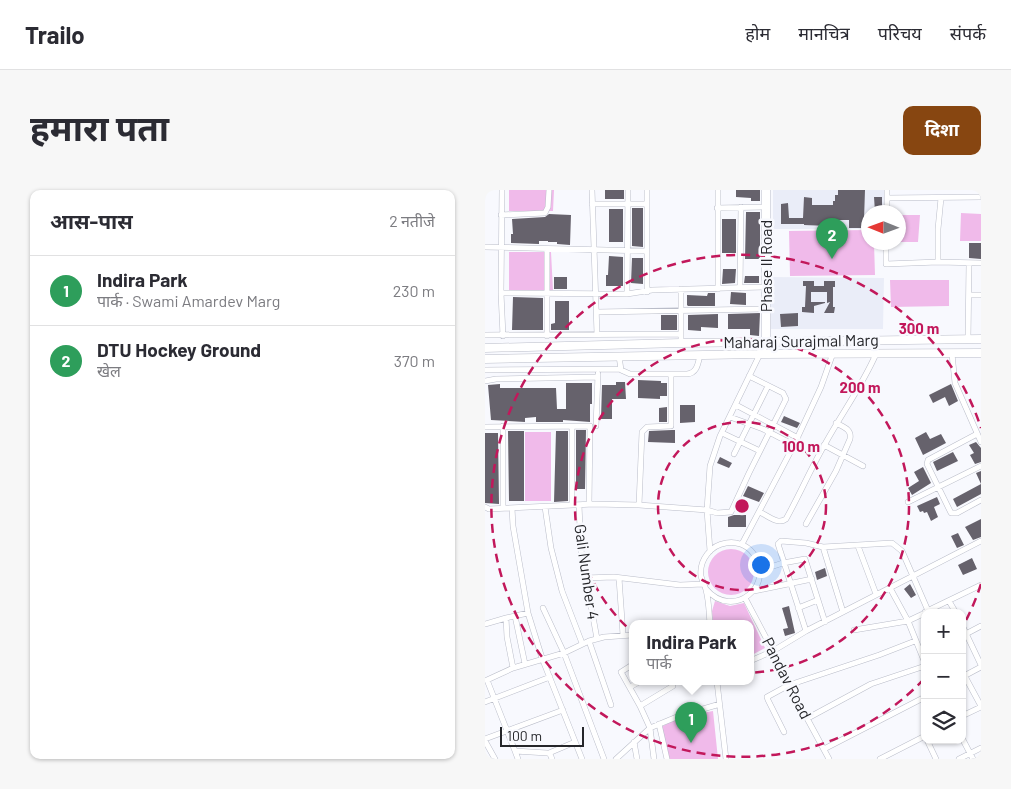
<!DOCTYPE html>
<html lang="hi">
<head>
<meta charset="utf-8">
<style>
  :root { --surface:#fff; --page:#f7f7f7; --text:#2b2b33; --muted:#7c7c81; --line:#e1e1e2; --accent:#874611 }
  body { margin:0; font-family:Barlow,"Noto Sans Devanagari",sans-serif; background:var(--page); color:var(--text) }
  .controls { position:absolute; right:15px; bottom:15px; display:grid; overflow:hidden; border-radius:10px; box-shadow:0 1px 4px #0004 }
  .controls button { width:45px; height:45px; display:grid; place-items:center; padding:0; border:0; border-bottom:1px solid var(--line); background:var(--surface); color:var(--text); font:25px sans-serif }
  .compass { position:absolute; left:376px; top:15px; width:45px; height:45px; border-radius:50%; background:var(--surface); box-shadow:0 1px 4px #0004; rotate:271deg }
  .scale { position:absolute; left:15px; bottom:12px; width:84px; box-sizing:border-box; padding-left:5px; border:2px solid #25262a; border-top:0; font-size:14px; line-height:18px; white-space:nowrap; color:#25262a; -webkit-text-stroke:4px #f8f9fe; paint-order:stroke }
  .you { position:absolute; left:275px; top:374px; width:18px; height:18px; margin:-12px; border:4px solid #fff; border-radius:50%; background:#1a73e8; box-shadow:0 0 0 8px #1a73e833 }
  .badge { display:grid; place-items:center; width:32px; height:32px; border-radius:50%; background:var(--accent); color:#fff; font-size:16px; font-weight:700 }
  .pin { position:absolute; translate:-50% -41px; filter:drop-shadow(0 1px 2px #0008) }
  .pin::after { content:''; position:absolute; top:26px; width:18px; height:15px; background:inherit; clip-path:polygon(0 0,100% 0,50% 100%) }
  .popup { position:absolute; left:144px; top:430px; width:125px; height:65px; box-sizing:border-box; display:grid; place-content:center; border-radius:10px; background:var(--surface); filter:drop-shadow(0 1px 4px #0005); font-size:16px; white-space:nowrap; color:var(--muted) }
  .popup b { font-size:19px; color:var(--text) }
  .popup::after { content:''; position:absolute; left:50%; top:100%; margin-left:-10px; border:10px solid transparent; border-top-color:var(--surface) }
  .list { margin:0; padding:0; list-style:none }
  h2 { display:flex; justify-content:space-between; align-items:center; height:65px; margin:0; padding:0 20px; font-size:21px }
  h2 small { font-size:16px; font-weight:400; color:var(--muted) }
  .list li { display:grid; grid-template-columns:32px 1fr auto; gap:15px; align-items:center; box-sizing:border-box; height:70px; padding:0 20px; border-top:1px solid var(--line) }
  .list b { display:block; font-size:19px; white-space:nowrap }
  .list p { margin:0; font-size:16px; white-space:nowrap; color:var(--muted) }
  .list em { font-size:16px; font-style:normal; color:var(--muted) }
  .icon { flex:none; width:28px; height:28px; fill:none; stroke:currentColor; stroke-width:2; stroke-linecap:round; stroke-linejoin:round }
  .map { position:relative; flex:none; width:496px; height:569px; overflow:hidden; border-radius:10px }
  header { display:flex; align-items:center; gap:30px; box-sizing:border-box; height:70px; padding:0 25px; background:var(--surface); border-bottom:1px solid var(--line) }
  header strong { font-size:24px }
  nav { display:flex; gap:28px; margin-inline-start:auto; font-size:18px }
  .intro { display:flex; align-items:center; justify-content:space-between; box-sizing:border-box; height:120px; padding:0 30px }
  h1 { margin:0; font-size:35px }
  .button { padding:12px 22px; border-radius:10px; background:var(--accent); color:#fff; font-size:18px; font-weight:700 }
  main { display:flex; gap:30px; padding:0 30px }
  aside { flex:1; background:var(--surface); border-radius:10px; box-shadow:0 1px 4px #0004 }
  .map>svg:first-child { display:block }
  .built { fill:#eaedf8 }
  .green { fill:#f0baea }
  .building { fill:#66626c }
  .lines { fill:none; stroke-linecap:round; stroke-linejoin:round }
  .street-casing { stroke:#babdc9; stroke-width:6 }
  .secondary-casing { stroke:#babdc9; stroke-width:9 }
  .street { stroke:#fff; stroke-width:5 }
  .secondary { stroke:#fff; stroke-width:8 }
  .ring { fill:none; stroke:#c2185b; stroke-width:2.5; stroke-dasharray:9 6 }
  .labels { text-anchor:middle; stroke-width:5; stroke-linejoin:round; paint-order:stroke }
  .street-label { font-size:16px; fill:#25262a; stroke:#f8f9fe }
  .centre { fill:#c2185b; stroke:#f8f9fe; stroke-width:2.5 }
  .ring-label { font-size:15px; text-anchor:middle; font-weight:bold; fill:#c2185b; stroke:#f8f9fe; stroke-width:5; stroke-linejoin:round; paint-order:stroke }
</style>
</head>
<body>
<header>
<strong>Trailo</strong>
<nav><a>होम</a><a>मानचित्र</a><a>परिचय</a><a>संपर्क</a></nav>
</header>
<div class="intro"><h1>हमारा पता</h1><a class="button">दिशा</a></div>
<main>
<aside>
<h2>आस-पास<small>2 नतीजे</small></h2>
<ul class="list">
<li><span class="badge" style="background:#2e9e5b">1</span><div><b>Indira Park</b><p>पार्क · Swami Amardev Marg</p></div><em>230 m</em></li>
<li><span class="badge" style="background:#2e9e5b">2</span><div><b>DTU Hockey Ground</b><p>खेल</p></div><em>370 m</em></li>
</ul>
</aside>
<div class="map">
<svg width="496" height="569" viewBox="0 0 496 569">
  <rect width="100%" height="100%" fill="#f8f9fe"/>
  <path class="built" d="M288 0H399L400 22H383V39H288Z
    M286 87 399 88 398 139H286Z"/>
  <path class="green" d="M24 0H69L68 21H24Z
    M476 23 496 24V51H475Z
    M413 25H435L433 52H414Z
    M383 40V52L389 53 390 85 305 86 304 41Z
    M24 62H66L68 100 24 101Z
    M405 90H464V116L406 117Z
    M40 242H66V311H40Z
    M223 382a23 23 0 1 1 46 0a23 23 0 1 1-46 0Z
    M230 411 245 416 259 413 280 458 265 466V434H228L227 421Z
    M228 521 233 569H183L176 537 195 527Z"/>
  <path class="building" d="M120 0H139V9H120Z
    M251 0H275V11H266V8L251 7Z
    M353 0H380L379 30H384V38H364V30H344V36L319 35V34H296V14L303 13 304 28H318L319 7 327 8V15H348V11H350V5H353Z
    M389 7H397V22H390Z
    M147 18H158V57L147 56Z
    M124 19H138V52H124Z
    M261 22H275V69H260Z
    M64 24 86 25 85 55 72 54V52H63V51H54V54L26 53V44H28L27 29 60 27Z
    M237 29H251V63H237Z
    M484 53H496V69L484 68Z
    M124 66 138 67V96H121V85H123Z
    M147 68H158V94L146 93Z
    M238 79H251L250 93 237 94Z
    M260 86H274V93H259Z
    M69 87H82V99H69Z
    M318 91H329V96H339V91H350V97H348V117H350L349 123H339L345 112 342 113V102H326V112H340V113L329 116V123L317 122V117H320L321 96H318Z
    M246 102 261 103V115L245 114Z
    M223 103H230V116H203L202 115V105L222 106Z
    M28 107 58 108V140H27Z
    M70 111H84V140H66V134L70 133Z
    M275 123 274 146 265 145V139H243V124Z
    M313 123V136L296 137 295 124Z
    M233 124V138L216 137V141L203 140V125Z
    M176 125H192V140H176Z
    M153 190 176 191V193H182V206H175V209L153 208Z
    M131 192H140L141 209H127V229H116L117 195H131Z
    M81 193H107V214H105V232L78 230V232H51V227L40 228V232L6 230 3 195 15 194V198H71L72 219H81Z
    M466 194 473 211 464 216 460 207 448 213 444 205Z
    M195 215H210V232L195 233Z
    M182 217V232H174V218Z
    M299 226 315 233 312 238 296 232Z
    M91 240H101L100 299H91Z
    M187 240H190V253L163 252 164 241Z
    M23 241H39V311H24Z
    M71 241H83V311L69 312Z
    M441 242 445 249 456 244 461 253 438 265 430 248Z
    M0 243H13L14 314 0 313Z
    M491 252 496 258V272L490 274 485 265 489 263 484 255Z
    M468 262 473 271 452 281 448 272Z
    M235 267 247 273 244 278 232 273Z
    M438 277 446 293 427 305 423 298 434 291 429 282Z
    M496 281V304L472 317 468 309 496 294 491 283Z
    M263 296 279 303 274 312 258 306Z
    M452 307 455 314 449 317 453 327 446 331 442 322 439 323 438 321 435 322 432 316Z
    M249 325H261V337H243V327Z
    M496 329V347L488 350 480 337Z
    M473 343 479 355 472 358 466 346Z
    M487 368 492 379 478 385 473 375Z
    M340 378 342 386 332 390 330 382Z
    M425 394 431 405 426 408 419 399Z
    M304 416 310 443 300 446 298 439 303 438 297 418Z"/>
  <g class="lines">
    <defs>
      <path id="street" d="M17 0 16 103 18 146
        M107 0 112 144
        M233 0V99
        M402 8 496 7
        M107 14H162
        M232 18 281 17
        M402 22V0
        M16 25 60 23 63 17 64 0
        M401 52V74L453 72 496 73
        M0 57 162 61
        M453 72V39L456 8
        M255 98 256 17
        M162 102V0
        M16 103 142 104 167 100 281 97
        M142 104 143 0
        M484 105H496
        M112 122 281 119
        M0 145 196 144
        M62 146V59
        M483 149 484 74
        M196 153V99
        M467 164 470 193 496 252
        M134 166 136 180 145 184H202C212 183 213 174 215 165
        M0 180 136 179
        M0 191 11 189 112 187
        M251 215 313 248
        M245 227 278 239 309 255 336 197 348 163
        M18 236V318
        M111 236 113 184
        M0 237 105 236 104 314
        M237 243 275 261
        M492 244 443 270 442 274 466 323H472L496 310
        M339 255 378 276
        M249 264 283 196
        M423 312 496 276
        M87 315V237
        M94 315 96 360 112 449
        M154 315 157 242 162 237 186 236V184
        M0 317 4 319 109 314 154 315 222 320 232 323 246 322 264 283 301 209 298 203 264 186
        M60 317 66 358 77 401 97 453
        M27 318 28 336 43 423 57 468 97 569
        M275 322C283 326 293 335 301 329 315 304 326 278 340 254 357 223 377 196 391 164
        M321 334 351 281 365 249C367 239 358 237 351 233
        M257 354 309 255
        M373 356 391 404
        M338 357 358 422
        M225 361 222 320 225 276 235 246 275 164
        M276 380 298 373 320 369 340 432
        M100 388 129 387 195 395 218 394
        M134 388 138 445
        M405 398 423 431 440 473
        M221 399C248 431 292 395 268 363 262 355 251 351 241 353 226 355 214 370 216 386 217 391 220 395 221 400 224 411 224 423 225 434
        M269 401 327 389
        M260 408 288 461 304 495 344 569
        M464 411 471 423
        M58 418 79 463 119 569
        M313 418 333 410
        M440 422 496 395
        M30 426 40 474
        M0 434 21 428
        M477 435 496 475
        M369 440 423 431 440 423
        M321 441 293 354 296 351 321 353 338 357 407 353 417 361 444 423
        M477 446 496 436
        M104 451 126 515
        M265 471 288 461 321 441 496 351
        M147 475 136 482 155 516 165 538 169 569
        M28 478 22 447 21 428 43 423
        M477 481 496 516
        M479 486 496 477
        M232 492 241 569
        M145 497 154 492
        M0 512 65 487
        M155 516 188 496 187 492
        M477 526 496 517
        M323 528 386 494 440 476
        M174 534 182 569
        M299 542 283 510 282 507 304 495 394 465 430 451
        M477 548 488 569
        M0 549 78 520
        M442 550 451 569
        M0 551 10 569
        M149 552 152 569
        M339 559 440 507
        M30 561 33 569
        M64 563 90 552
        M67 569 65 564 62 563 30 561 2 490 28 478 79 463 104 451 119 447 147 445
        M131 569 165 538 194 526 235 514
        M395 569 440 546
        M474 569 496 558"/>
      <path id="secondary" d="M0 158 196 153 496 149
        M275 164 281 151V0
        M0 169 275 164 496 163"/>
    </defs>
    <use href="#street" class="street-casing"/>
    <use href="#secondary" class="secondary-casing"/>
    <use href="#street" class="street"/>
    <use href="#secondary" class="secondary"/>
  </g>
  <g class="ring">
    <circle cx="257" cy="316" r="84"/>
    <circle cx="257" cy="316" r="167"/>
    <path d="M496 394A251 251 0 0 1 478 436M439 489A251 251 0 1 1 496 238"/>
  </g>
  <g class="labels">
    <g class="street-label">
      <text transform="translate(281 76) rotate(-90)" y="6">Phase II Road</text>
      <text transform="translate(316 151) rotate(-1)" y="6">Maharaj Surajmal Marg</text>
      <text transform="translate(102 382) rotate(82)" y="6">Gali Number 4</text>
      <text transform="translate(302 488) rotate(63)" y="6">Pandav Road</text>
    </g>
  </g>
  <circle cx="257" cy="316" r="8" class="centre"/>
  <g class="ring-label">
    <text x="434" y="144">300 m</text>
    <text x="375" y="203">200 m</text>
    <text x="316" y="262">100 m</text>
  </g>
</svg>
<div class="controls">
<button>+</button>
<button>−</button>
<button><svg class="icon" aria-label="layers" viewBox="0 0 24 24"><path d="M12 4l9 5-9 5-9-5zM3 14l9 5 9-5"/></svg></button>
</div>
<svg class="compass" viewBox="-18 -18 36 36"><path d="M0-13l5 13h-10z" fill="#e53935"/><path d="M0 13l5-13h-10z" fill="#7c7c81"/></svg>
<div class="scale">100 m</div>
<div class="you"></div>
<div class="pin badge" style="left:206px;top:553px;background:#2e9e5b">1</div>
<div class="popup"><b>Indira Park</b>पार्क</div>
<div class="pin badge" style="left:347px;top:69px;background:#2e9e5b">2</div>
</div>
</main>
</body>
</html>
